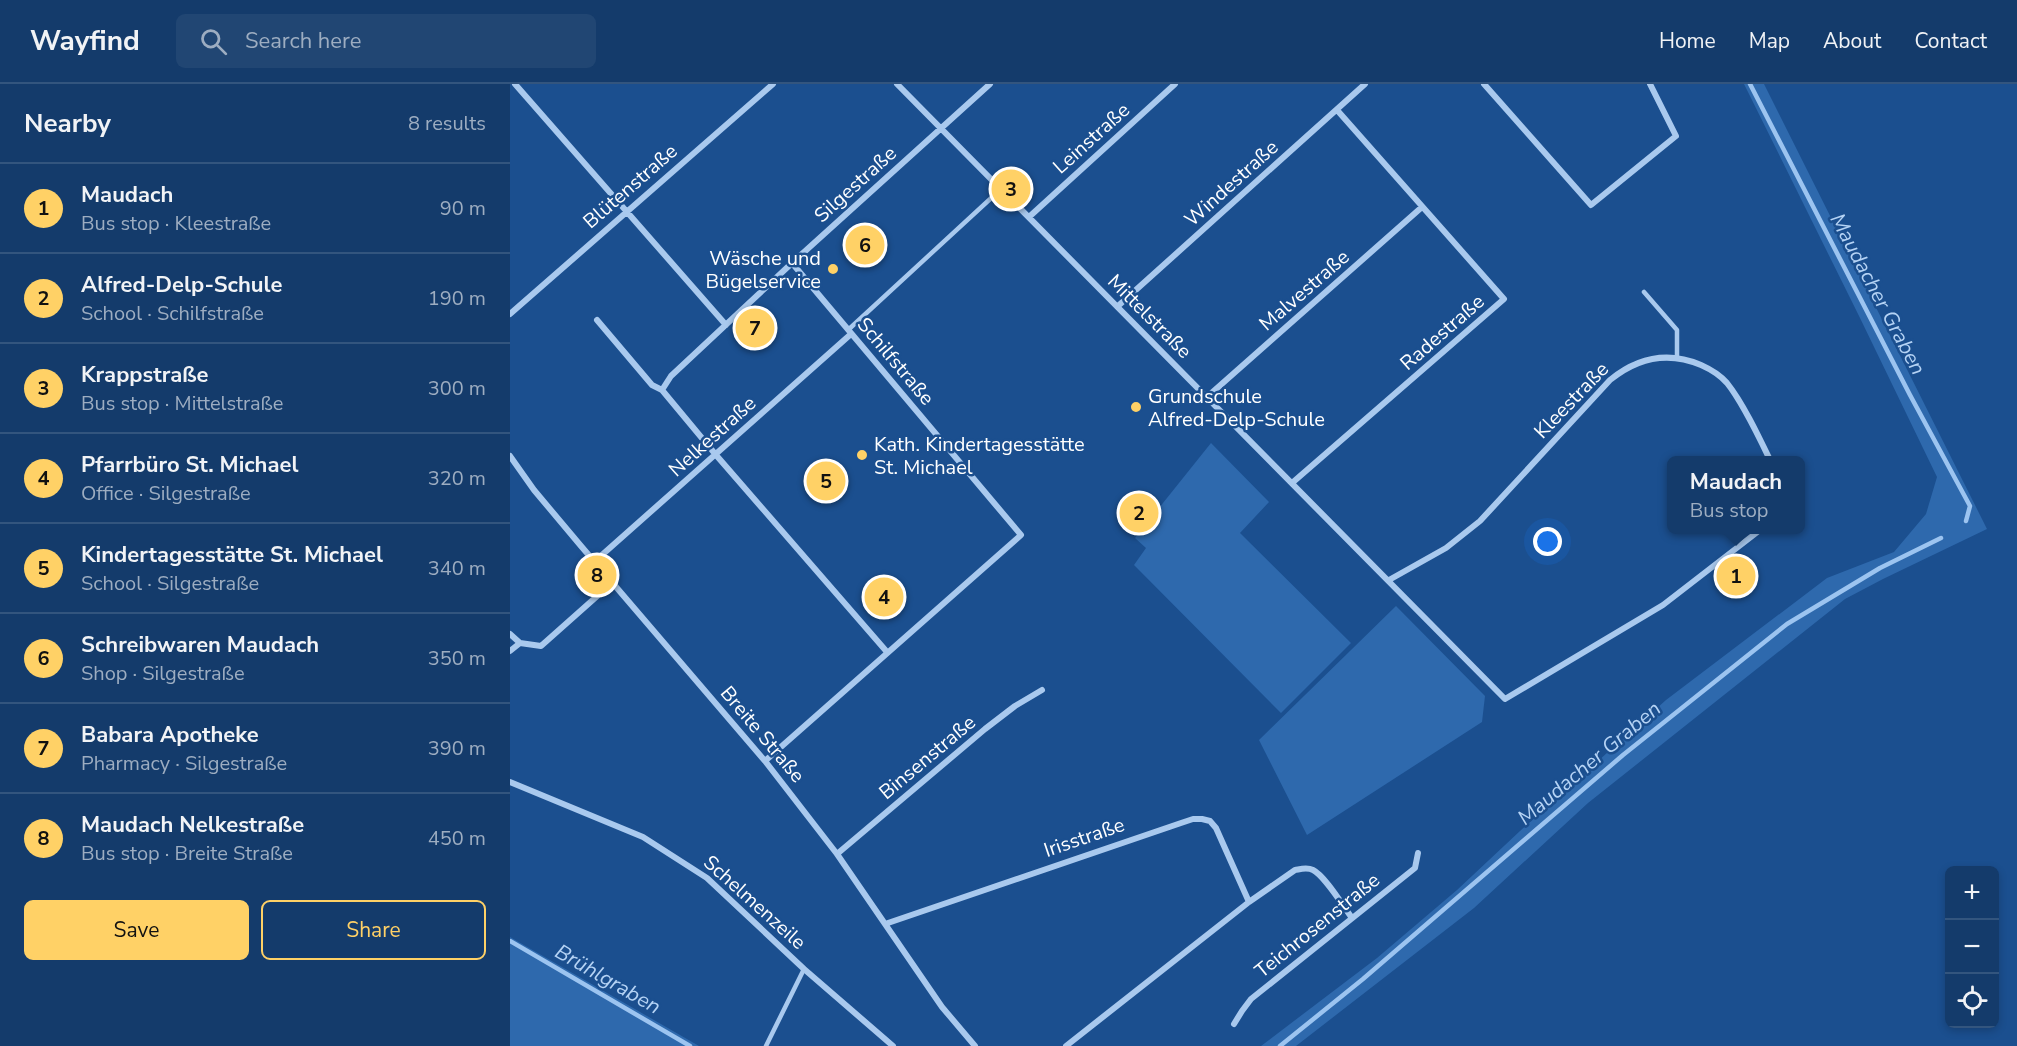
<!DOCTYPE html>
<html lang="en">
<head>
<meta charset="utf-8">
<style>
  :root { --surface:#143b6b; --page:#214673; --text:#f1f3f6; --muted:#9dadc1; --line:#33557e; --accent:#ffd166 }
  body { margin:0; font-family:"Nunito Sans",sans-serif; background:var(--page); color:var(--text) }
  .controls { position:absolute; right:18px; bottom:18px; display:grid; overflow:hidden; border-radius:9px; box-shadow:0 3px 9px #0003 }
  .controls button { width:54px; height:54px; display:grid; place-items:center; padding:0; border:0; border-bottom:2px solid var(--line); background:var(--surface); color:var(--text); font:30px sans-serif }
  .you { position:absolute; left:1038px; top:458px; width:21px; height:21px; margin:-15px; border:4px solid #fff; border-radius:50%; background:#1a73e8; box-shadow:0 0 0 9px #1a73e833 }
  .badge { display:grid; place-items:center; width:39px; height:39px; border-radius:50%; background:var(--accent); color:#111; font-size:20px; font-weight:700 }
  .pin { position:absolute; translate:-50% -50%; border:3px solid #fff; box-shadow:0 2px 6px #0006 }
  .popup { position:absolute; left:1157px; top:372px; width:138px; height:78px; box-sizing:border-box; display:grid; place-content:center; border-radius:9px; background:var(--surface); filter:drop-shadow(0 2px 4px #0005); font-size:20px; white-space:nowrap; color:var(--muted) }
  .popup b { font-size:22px; color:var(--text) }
  .popup::after { content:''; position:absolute; left:50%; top:100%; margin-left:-12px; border:12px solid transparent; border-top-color:var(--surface) }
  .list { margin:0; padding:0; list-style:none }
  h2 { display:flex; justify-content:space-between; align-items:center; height:78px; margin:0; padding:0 24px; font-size:26px }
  h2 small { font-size:20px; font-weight:400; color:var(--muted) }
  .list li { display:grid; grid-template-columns:39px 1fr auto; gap:18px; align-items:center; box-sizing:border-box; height:90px; padding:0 24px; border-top:2px solid var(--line) }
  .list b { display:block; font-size:22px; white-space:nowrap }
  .list p { margin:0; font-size:20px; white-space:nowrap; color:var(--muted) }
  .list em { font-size:20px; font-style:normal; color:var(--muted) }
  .actions { display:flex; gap:12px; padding:18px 24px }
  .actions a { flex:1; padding:14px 0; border:2px solid var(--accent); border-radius:9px; text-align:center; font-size:21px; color:var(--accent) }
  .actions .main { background:var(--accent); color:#111 }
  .icon { flex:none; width:33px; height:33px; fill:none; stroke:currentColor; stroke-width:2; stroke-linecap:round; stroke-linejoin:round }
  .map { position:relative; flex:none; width:1507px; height:962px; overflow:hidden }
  header { display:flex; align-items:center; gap:36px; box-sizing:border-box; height:84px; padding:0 30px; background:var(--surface); border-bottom:2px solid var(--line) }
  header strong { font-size:28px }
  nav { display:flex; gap:33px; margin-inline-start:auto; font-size:21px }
  .search { width:420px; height:54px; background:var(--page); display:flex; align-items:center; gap:15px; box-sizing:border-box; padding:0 21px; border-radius:9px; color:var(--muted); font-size:22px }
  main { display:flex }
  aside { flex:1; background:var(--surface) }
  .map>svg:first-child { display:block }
  .green { fill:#2e69ad }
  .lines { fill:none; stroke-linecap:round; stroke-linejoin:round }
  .stream { stroke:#9cc4f0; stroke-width:4.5 }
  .service { stroke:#a9c9ee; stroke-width:4.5 }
  .minor { stroke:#a9c9ee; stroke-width:6 }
  .poi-dot { fill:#ffd166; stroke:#1b4f8f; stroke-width:2 }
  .labels { text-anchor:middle; stroke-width:5; stroke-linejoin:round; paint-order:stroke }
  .street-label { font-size:20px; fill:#fff; stroke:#1b4f8f }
  .poi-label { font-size:20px; fill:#fff; stroke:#1b4f8f; text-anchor:start }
  .water-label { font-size:21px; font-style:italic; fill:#b5d3f5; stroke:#1b4f8f }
</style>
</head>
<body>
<header>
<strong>Wayfind</strong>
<div class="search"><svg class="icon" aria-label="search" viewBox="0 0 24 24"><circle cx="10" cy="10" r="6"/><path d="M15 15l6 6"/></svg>Search here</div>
<nav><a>Home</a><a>Map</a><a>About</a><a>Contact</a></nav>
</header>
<main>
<aside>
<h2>Nearby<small>8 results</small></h2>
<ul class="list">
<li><span class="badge">1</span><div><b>Maudach</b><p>Bus stop · Kleestraße</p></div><em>90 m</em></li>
<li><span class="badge">2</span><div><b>Alfred-Delp-Schule</b><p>School · Schilfstraße</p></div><em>190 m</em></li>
<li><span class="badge">3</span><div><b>Krappstraße</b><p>Bus stop · Mittelstraße</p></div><em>300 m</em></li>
<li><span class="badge">4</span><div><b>Pfarrbüro St. Michael</b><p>Office · Silgestraße</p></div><em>320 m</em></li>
<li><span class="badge">5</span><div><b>Kindertagesstätte St. Michael</b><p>School · Silgestraße</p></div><em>340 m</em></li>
<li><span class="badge">6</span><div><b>Schreibwaren Maudach</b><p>Shop · Silgestraße</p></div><em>350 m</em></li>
<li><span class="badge">7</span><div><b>Babara Apotheke</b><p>Pharmacy · Silgestraße</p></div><em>390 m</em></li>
<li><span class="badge">8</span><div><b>Maudach Nelkestraße</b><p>Bus stop · Breite Straße</p></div><em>450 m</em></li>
</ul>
<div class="actions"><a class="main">Save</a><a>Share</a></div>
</aside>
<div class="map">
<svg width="1507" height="962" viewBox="0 0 1507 962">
  <rect width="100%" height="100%" fill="#1b4f8f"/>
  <path class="green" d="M1234 0H1254L1477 445 1373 495 1335 515 1078 719 964 824 786 962H751L867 874 947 806 1010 747 1156 616 1317 494 1384 468 1416 430 1427 393 1350 234Z
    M701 359 759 418 730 449 841 559 771 629 624 481 636 464 625 454Z
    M886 522 975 612 972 638 797 751 749 656Z
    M0 853 189 962H0Z"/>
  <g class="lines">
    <path class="stream" d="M1240 0 1400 311 1460 422 1456 437
      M0 857 180 962
      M770 962 853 895 1113 671 1277 540 1370 484 1431 454"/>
    <path class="service" d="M1134 208 1167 246V273
      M338 246 491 105
      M256 962 294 885"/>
    <path class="minor" d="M5 0 216 241
      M387 0 995 615 1153 521 1250 446
      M974 0 1081 121 1166 52 1140 0
      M519 133 665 0
      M608 222 855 0
      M0 230 263 0
      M87 236 142 301 152 306
      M697 313 912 123
      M0 372 24 406 71 462 255 677 327 770 432 923 465 962
      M782 399 994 215 827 26
      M84 478 341 250
      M879 496 936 464 970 437 1100 296C1127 274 1158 267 1191 281 1200 285 1210 291 1217 299 1233 319 1249 353 1260 376
      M0 550 10 559
      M0 567 10 559 31 562 103 498
      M377 568 206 371 152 306 161 292 282 179 480 0
      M255 677 511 451 282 179
      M0 698 133 753 197 794 294 885 383 962
      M327 770 475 645 505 622 532 606
      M375 840 671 739 683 735H692L700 737 706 744 739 818
      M724 940 732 927 741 915 905 784 908 769
      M556 962 739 818 785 786C791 785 797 783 803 786 815 792 833 822 842 834"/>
  </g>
  <g class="poi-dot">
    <circle cx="323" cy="185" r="6"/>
    <circle cx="626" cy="323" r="6"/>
    <circle cx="352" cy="371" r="6"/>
  </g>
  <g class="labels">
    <g class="street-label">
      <text transform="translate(581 54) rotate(-42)" y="7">Leinstraße</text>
      <text transform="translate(721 99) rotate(-42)" y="7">Windestraße</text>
      <text transform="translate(345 100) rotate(-42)" y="7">Silgestraße</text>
      <text transform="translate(120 102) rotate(-41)" y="7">Blütenstraße</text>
      <text transform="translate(794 206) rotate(-41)" y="7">Malvestraße</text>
      <text transform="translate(640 232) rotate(45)" y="7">Mittelstraße</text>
      <text transform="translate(932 248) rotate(-41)" y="7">Radestraße</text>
      <text transform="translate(386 277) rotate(50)" y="7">Schilfstraße</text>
      <text transform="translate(1061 316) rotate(-46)" y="7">Kleestraße</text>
      <text transform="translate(202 352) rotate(-42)" y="7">Nelkestraße</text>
      <text transform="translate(253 650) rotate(50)" y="7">Breite Straße</text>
      <text transform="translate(417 673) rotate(-40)" y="7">Binsenstraße</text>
      <text transform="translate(574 753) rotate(-19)" y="7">Irisstraße</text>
      <text transform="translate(245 818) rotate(42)" y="7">Schelmenzeile</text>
      <text transform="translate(807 841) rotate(-39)" y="7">Teichrosenstraße</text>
    </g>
    <g class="poi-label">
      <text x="311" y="181" text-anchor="end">Wäsche und<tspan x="311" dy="23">Bügelservice</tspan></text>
      <text x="638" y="319">Grundschule<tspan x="638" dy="23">Alfred-Delp-Schule</tspan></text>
      <text x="364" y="367">Kath. Kindertagesstätte<tspan x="364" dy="23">St. Michael</tspan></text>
    </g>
    <g class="water-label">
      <text transform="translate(1368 210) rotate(62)" y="7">Maudacher Graben</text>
      <text transform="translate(1079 679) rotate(-40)" y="7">Maudacher Graben</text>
      <text transform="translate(98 895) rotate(30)" y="7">Brühlgraben</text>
    </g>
  </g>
</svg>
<div class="controls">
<button>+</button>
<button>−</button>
<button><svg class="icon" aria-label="locate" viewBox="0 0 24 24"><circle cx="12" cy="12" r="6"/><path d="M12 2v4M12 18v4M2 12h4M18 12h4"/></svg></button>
</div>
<div class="you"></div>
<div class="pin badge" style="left:1226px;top:492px">1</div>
<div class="popup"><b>Maudach</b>Bus stop</div>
<div class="pin badge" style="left:629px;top:429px">2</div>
<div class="pin badge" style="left:501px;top:105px">3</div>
<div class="pin badge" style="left:374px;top:513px">4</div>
<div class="pin badge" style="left:316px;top:397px">5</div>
<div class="pin badge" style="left:355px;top:161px">6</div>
<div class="pin badge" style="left:245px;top:244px">7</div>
<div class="pin badge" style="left:87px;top:491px">8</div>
</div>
</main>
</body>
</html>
